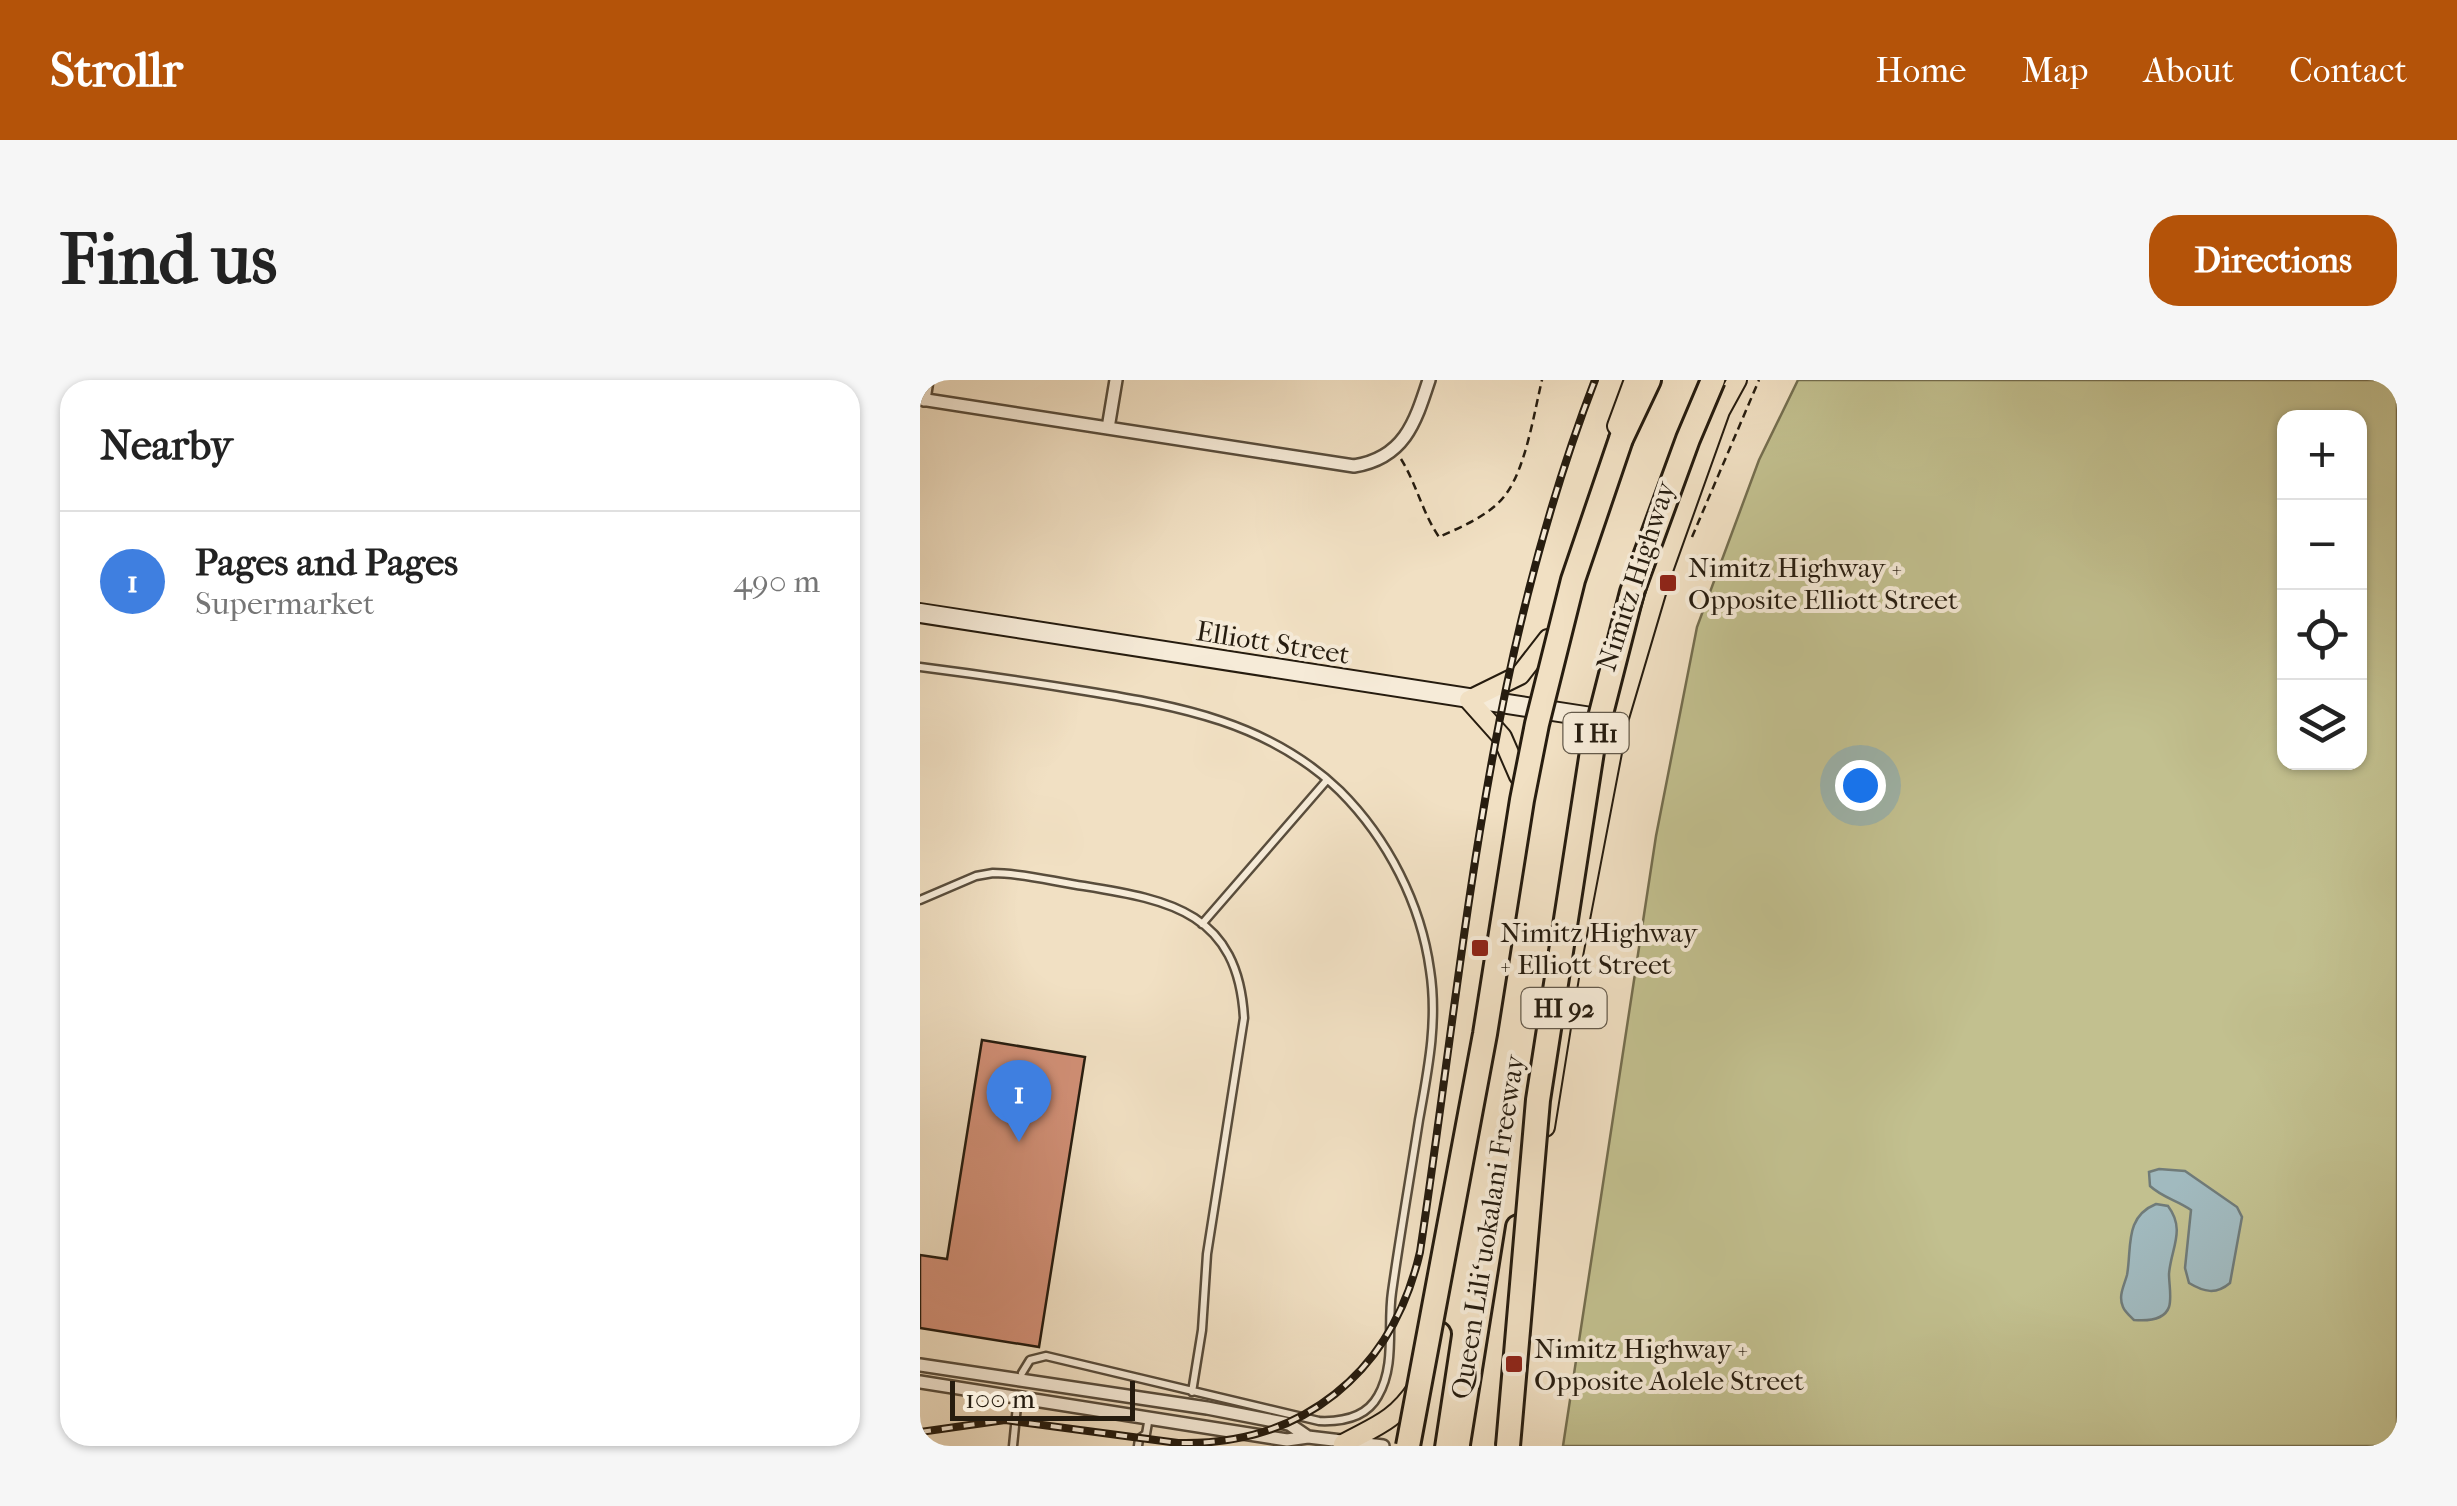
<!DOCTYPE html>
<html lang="en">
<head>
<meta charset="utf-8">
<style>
  :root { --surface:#fff; --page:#f6f6f6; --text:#222; --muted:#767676; --line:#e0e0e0; --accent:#b45309 }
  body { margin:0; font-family:"IM FELL French Canon",serif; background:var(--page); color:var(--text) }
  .controls { position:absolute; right:30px; top:30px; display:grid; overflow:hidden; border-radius:20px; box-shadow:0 2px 8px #0004 }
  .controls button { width:90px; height:90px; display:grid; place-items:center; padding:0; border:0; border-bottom:2px solid var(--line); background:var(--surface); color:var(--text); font:50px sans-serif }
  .scale { position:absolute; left:30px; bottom:25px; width:185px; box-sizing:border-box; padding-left:10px; border:5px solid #261c0f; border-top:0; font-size:28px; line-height:35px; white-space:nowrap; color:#261c0f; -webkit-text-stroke:8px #f6ebd8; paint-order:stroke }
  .you { position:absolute; left:940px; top:405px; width:35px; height:35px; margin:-25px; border:8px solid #fff; border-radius:50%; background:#1a73e8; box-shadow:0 0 0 15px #1a73e833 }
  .badge { display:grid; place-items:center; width:65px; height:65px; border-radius:50%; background:var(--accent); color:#fff; font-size:32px; font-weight:700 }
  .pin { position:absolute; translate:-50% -82px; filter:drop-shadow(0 2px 5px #0008) }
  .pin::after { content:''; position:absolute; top:52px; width:35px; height:30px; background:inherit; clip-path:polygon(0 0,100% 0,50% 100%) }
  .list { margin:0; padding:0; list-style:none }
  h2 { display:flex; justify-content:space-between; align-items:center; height:130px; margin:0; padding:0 40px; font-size:42px }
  h2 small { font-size:32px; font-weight:400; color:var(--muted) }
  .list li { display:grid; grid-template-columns:65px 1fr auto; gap:30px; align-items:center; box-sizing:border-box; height:140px; padding:0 40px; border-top:2px solid var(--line) }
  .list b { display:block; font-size:38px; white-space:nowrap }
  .list p { margin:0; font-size:32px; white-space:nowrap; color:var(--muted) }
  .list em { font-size:32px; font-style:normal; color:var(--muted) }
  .icon { flex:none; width:55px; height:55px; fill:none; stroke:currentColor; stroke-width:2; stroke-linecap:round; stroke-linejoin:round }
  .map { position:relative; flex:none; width:1477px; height:1066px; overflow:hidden; border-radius:30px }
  header { display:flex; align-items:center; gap:60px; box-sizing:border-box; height:140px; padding:0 50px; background:var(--accent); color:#fff }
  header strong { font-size:48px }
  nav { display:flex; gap:55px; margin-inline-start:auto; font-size:35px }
  .intro { display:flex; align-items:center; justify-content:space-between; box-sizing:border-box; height:240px; padding:0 60px }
  h1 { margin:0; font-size:70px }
  .button { padding:25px 45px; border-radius:30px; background:var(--accent); color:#fff; font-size:35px; font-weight:700 }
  main { display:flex; gap:60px; padding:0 60px }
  aside { flex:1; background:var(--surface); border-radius:30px; box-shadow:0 2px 8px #0004 }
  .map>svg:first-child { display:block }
  .green { fill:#c2c08f; stroke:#746e4f; stroke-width:2.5; fill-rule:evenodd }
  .water { fill:#a1babf; stroke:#707b79; stroke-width:2.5 }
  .building { fill:#d29077; stroke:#261c0f; stroke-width:2.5 }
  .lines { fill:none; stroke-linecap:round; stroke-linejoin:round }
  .lane-casing { stroke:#594d3c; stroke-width:11 }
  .street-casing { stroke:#594d3c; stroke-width:16 }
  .secondary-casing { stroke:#261c0f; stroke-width:22 }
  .primary-casing { stroke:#261c0f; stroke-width:22 }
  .highway-casing { stroke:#261c0f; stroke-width:28 }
  .path { stroke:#261c0f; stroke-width:2.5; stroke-dasharray:8 5; stroke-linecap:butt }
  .lane { stroke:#f6ebd8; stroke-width:6 }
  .street { stroke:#f6ebd8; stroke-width:11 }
  .secondary { stroke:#f6ebd8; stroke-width:18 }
  .primary { stroke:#f1e0c3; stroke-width:18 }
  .highway { stroke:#f1e0c3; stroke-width:22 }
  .rail-casing { stroke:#261c0f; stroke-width:8 }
  .rail { stroke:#f6ebd8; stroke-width:4; stroke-dasharray:11; stroke-linecap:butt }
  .highway-bridge-casing { stroke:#261c0f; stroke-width:28; stroke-linecap:butt }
  .highway-bridge { stroke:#f1e0c3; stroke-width:22 }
  .poi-dot { fill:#8f2418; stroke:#f6ebd8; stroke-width:4 }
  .labels { text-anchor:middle; stroke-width:8; stroke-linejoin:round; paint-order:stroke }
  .shield { fill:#f6ebd8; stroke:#645a4b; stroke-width:2.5 }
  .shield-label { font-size:25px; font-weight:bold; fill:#261c0f }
  .poi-label { font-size:28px; fill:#261c0f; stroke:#f6ebd8; text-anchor:start }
  .street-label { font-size:28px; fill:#261c0f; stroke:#f6ebd8 }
</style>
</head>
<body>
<header>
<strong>Strollr</strong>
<nav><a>Home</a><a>Map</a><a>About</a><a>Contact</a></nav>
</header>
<div class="intro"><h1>Find us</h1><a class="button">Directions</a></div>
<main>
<aside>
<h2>Nearby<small></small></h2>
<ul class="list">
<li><span class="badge" style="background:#3f7fe0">1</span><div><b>Pages and Pages</b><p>Supermarket</p></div><em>490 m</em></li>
</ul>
</aside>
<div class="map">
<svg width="1477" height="1066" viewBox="0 0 1477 1066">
  <rect width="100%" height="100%" fill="#f1e0c3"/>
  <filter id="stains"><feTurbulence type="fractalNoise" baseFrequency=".002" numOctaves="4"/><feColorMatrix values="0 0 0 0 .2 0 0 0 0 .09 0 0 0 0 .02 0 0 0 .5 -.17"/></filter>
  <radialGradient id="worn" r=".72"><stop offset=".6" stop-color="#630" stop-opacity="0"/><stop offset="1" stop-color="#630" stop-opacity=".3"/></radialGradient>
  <path class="green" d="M878 0H1477V1066H643L736 456 777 247 839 80ZM1364 38H1440V382H1364Z"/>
  <path class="water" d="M1239 789 1265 791 1317 827 1322 837 1310 903C1296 915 1284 912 1269 903L1265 888 1271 830C1257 820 1243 818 1230 806L1229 792Z
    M1236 824 1248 826C1266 850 1251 868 1249 894 1249 904 1252 918 1249 927 1244 941 1226 941 1214 940 1210 936 1205 932 1203 927 1198 916 1204 906 1207 895 1212 868 1204 837 1236 824Z"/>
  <path class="building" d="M62 660 165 677 119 967 0 948V875L27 879Z"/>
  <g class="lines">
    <defs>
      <path id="lane" d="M0 287C55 294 110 302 165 311 258 326 349 342 420 411 468 459 501 524 510 590 518 641 508 690 499 740 490 798 480 855 472 912 467 946 476 985 458 1016 446 1038 422 1042 399 1041L126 976 110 980 102 993
        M0 520 56 496 73 493C103 493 135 502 164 506 251 520 318 533 324 638L287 874 282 950 272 1012
        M282 544 407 400
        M93 1066 97 1026
        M218 1066 219 1059 226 1054 229 1037"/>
      <path id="street" d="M0 19 434 86C484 78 495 43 509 0
        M4 20 7 0
        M188 48 196 0
        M0 985 287 1028 369 1044 388 1057
        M0 1002 367 1060 388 1057 463 1066"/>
      <path id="secondary" d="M0 233 691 340"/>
      <path id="primary" d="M697 46 714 0
        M599 396 582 357 549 320 600 295 628 259
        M625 747 650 591 698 341 741 196 800 31 817 0
        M423 1064C456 1046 475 1041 497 1008"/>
      <path id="highway" d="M701 59 729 0
        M502 1066 519 954
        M563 1066 598 847"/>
    </defs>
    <use href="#lane" class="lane-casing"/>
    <use href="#street" class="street-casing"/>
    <use href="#secondary" class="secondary-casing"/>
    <use href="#primary" class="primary-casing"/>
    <use href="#highway" class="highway-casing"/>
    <path class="path" d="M481 79C497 105 502 132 519 157 541 147 571 135 586 114 606 87 614 33 622 0
      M772 157 839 0"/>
    <use href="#lane" class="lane"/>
    <use href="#street" class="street"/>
    <use href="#secondary" class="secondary"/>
    <use href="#primary" class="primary"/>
    <use href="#highway" class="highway"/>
    <defs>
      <path id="rail" d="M0 1052 85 1040 258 1063C382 1066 472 993 500 872 545 574 565 285 675 0"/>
    </defs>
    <use href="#rail" class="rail-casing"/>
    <use href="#rail" class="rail"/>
    <defs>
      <path id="highway-bridge" d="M488 1066 565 654 602 420 617 344 653 200 701 59
        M588 1066 618 720 673 365 712 212 768 59 793 0"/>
    </defs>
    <use href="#highway-bridge" class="highway-bridge-casing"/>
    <use href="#highway-bridge" class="highway-bridge"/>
  </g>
  <g class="poi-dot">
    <rect x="738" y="193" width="20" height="20" rx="5"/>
    <rect x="550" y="558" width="20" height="20" rx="5"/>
    <rect x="584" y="974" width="20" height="20" rx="5"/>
  </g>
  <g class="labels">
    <g class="shield">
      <rect x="643.5" y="333" width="65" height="40" rx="8"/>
      <rect x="601.5" y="608" width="85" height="40" rx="8"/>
    </g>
    <g class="shield-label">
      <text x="676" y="362">I H1</text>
      <text x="644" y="637">HI 92</text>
    </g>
    <g class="poi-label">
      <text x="768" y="197">Nimitz Highway +<tspan x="768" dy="32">Opposite Elliott Street</tspan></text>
      <text x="580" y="562">Nimitz Highway<tspan x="580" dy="32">+ Elliott Street</tspan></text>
      <text x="614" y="978">Nimitz Highway +<tspan x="614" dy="32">Opposite Aolele Street</tspan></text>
    </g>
    <g class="street-label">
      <text transform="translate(715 196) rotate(-72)" y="10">Nimitz Highway</text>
      <text transform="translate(353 262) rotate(9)" y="10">Elliott Street</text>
      <text transform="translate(567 847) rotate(-81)" y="10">Queen Liliʻuokalani Freeway</text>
    </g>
  </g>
  <rect width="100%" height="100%" filter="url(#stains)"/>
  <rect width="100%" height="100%" fill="url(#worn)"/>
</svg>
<div class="controls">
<button>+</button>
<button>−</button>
<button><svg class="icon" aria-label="locate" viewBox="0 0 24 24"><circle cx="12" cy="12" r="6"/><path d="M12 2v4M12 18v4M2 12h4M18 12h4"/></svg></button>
<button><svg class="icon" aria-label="layers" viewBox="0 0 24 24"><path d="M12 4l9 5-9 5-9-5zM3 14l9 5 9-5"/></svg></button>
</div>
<div class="scale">100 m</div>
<div class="you"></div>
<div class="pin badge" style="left:99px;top:762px;background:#3f7fe0">1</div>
</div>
</main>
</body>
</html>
